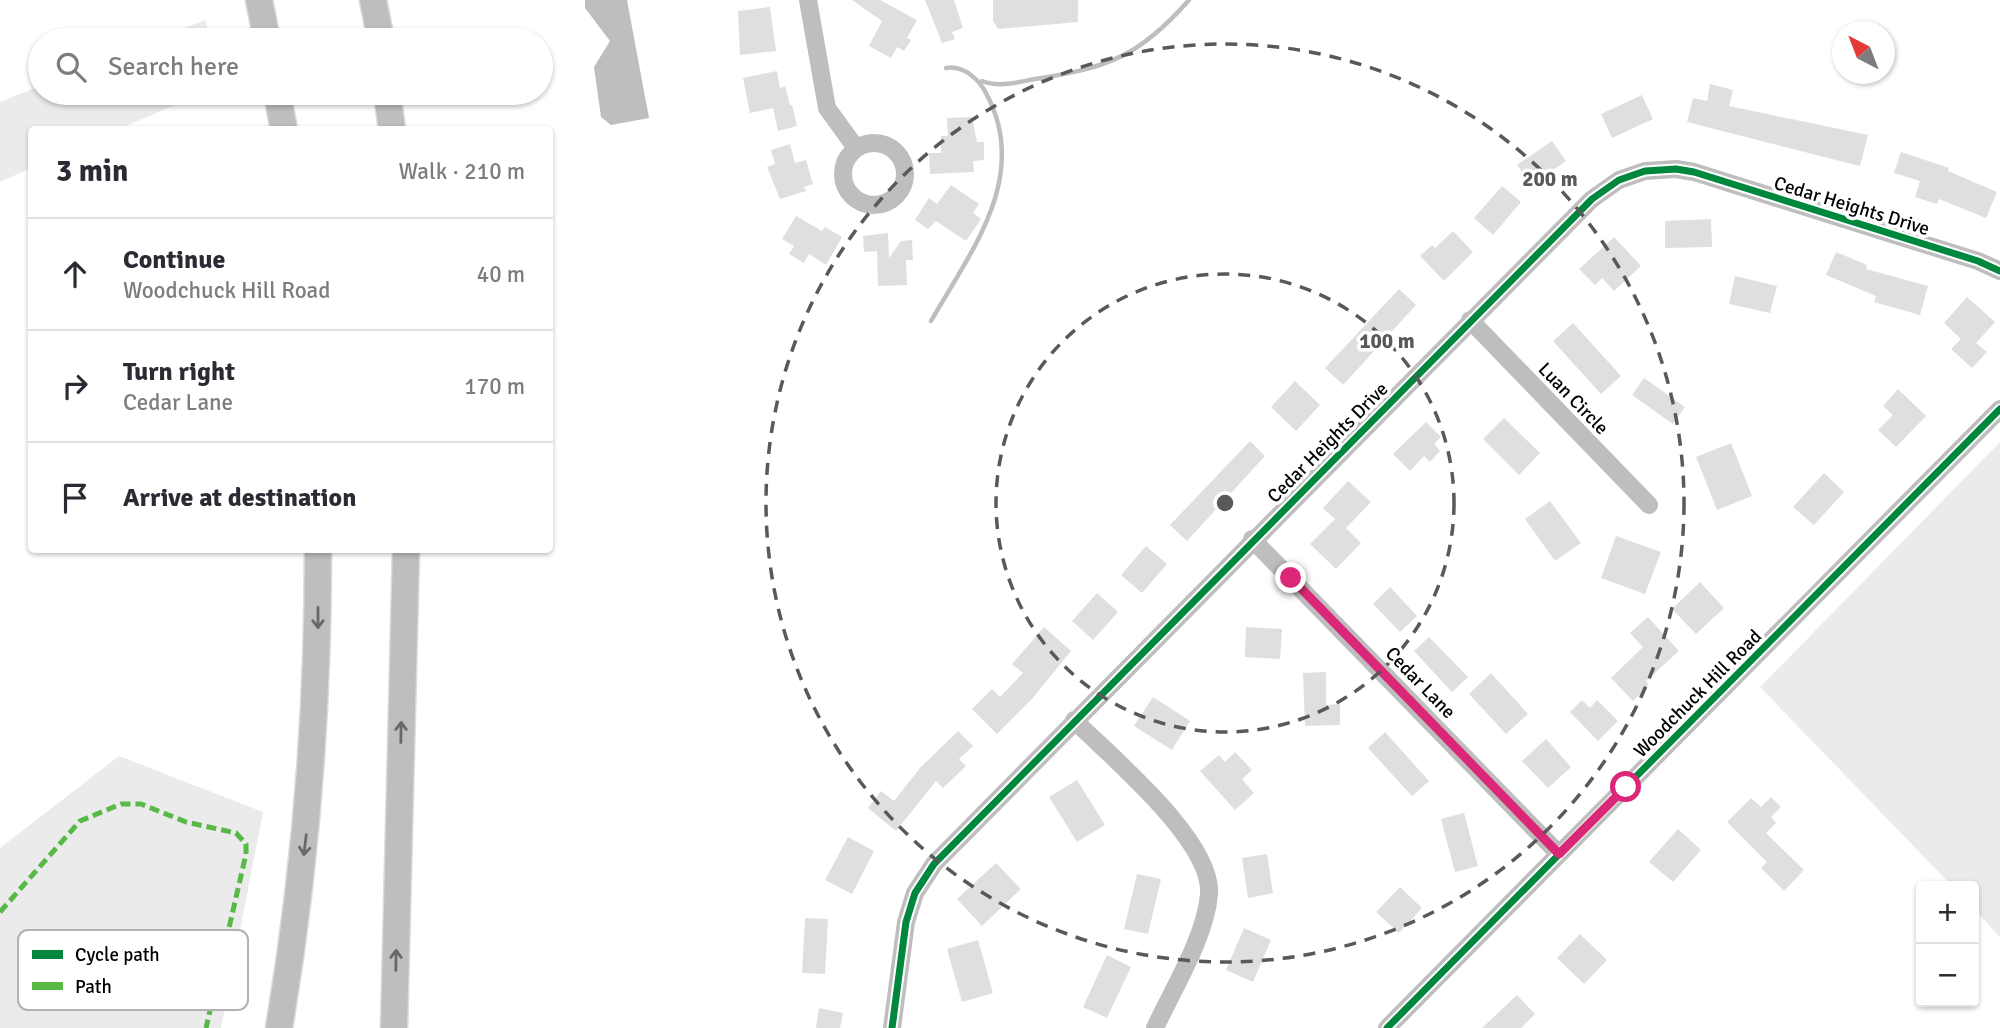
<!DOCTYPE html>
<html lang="en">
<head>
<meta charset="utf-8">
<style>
  :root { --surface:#fff; --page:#f2f2f3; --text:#2b2b33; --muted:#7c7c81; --line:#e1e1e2 }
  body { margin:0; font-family:Signika,sans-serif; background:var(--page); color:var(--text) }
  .controls { position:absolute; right:21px; bottom:21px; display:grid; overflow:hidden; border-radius:7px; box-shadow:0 2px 5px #0004 }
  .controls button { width:63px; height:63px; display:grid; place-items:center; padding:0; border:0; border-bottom:2px solid var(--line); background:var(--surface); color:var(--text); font:35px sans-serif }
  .compass { position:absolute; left:1832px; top:21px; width:63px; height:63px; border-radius:50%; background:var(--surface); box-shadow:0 2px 5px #0004; rotate:318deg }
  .stop { position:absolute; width:21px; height:21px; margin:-16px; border:5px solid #db2777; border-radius:50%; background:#fff }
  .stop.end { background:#db2777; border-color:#fff; box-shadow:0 2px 7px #0008 }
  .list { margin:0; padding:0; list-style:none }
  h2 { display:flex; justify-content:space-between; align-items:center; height:91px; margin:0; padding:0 28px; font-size:30px }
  h2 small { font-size:23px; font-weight:400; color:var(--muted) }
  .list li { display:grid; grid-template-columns:46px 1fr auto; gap:21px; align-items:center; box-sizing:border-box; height:112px; padding:0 28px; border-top:2px solid var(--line) }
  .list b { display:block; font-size:26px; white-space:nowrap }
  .list p { margin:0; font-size:23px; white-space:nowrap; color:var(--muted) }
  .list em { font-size:23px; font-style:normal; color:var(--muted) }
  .icon { flex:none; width:38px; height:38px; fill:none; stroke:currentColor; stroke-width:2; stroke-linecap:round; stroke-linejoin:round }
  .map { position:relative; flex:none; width:2000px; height:1028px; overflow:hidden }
  .search { position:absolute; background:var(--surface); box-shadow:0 2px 5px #0004; left:28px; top:28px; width:525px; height:77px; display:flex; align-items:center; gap:18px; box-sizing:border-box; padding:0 24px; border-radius:38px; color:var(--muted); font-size:26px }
  .panel { position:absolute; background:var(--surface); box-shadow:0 2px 5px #0004; left:28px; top:126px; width:525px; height:427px; border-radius:7px }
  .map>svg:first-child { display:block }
  .green { fill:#ebebeb }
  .water { fill:#bebebe }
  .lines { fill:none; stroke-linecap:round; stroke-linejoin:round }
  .stream { stroke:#bebebe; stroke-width:4.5 }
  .building { fill:#dfdfdf }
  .highway-casing { stroke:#dbdbdb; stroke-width:29 }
  .minor { stroke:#bebebe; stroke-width:18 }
  .highway { stroke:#bebebe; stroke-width:26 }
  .quiet { stroke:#58b947; stroke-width:5; stroke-dasharray:10 5; stroke-linecap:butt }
  .cycleway-casing { stroke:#fff; stroke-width:11 }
  .cycleway { stroke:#00873e; stroke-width:7 }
  .oneway { stroke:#686868 }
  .route { stroke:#db2777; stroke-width:9 }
  .ring { fill:none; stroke:#595959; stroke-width:3.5; stroke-dasharray:12 9 }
  .labels { text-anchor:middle; stroke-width:7; stroke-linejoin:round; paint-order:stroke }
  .street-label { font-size:19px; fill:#000; stroke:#fff }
  .key { fill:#fff; stroke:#b2b2b2; stroke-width:2 }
  .key-label { font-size:19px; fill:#000 }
  .centre { fill:#595959; stroke:#fff; stroke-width:3.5 }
  .ring-label { font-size:21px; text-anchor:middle; font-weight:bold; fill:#595959; stroke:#fff; stroke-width:7; stroke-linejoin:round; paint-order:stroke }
</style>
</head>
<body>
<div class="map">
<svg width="2000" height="1028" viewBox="0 0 2000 1028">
  <rect width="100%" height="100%" fill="#fff"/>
  <path class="green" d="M205 20 211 40H155Z
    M40 86V93H203L119 129 32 130 31 168 0 182V102Z
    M2000 442V937L1974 909V886H1952L1760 687Z
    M119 756 263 812 221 1028H0V848Z"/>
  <path class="water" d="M585 0H627L649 118 611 125 601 117 594 67 610 41 585 8Z"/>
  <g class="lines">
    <path class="stream" d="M982 81C998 88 1019 82 1035 79 1108 68 1140 56 1189 0
      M931 321C971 251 1030 177 987 95 980 80 964 65 946 68"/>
  </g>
  <path class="building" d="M852 0H880L917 20 907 38 911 40 904 51 897 47 891 58 869 46 882 21Z
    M925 0H954L963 28 952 32 955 39 942 43Z
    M993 0H1078V22L998 29 993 21Z
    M770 7 776 51 740 55 738 11Z
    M777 71 780 88 785 86 790 105H792L797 126 778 131 773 108 750 113 743 78Z
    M1710 84 1733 90 1729 106 1868 135 1860 166 1687 122 1693 98 1707 101Z
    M1642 95 1653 119 1612 138 1601 114Z
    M972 117 977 142H984V160L973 161 974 172 930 174 929 153H941V136H948L947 118Z
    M1552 141 1566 161 1531 185 1517 165Z
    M790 144 795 163 806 160 813 184 804 187 806 191 780 199 767 167 775 164 771 150Z
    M1901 152 1949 168 1948 171 1997 192 1986 218 1939 199 1937 204 1915 197 1920 181 1894 173Z
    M951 185 979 204 973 213 981 219 966 241 936 221 928 229 915 220 929 198 937 204Z
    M1502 186 1521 202 1493 235 1474 218Z
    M796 216 822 231 825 227 842 237 826 265 809 254 804 263 789 254 794 246 782 239Z
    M1711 219 1712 247 1665 248V221Z
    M1453 231 1473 252 1444 281 1420 256 1432 245 1435 248Z
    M888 233 889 258 901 241 912 240 913 260H906L907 285 878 286 877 251 864 252 863 236Z
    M1614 237 1641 266 1614 291 1602 278 1595 285 1579 269Z
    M1836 252 1867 265 1866 269 1928 286 1920 315 1874 302 1876 296 1826 275Z
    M1735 276 1777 286 1770 313 1729 304Z
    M1399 289 1416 305 1343 385 1325 368Z
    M1967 297 1995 322 1976 343 1987 352 1972 368 1951 349 1961 339 1944 323Z
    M1573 323 1621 376 1601 394 1553 341Z
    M1644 378 1685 407 1673 424 1632 395Z
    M1295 381 1320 405 1296 431 1271 407Z
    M1898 389 1926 416 1896 447 1878 430 1893 415 1883 406Z
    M1504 418 1540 453 1519 475 1483 439Z
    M1426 422 1441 437 1434 444 1440 451 1430 462 1424 456 1410 471 1393 454Z
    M1250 441 1265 456 1187 541 1170 525Z
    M1731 443 1752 496 1717 510 1696 457Z
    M1824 473 1844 492 1814 525 1793 507Z
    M1348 481 1371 502 1346 528 1361 543 1336 569 1310 544 1335 519 1323 508Z
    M1550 501 1581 543 1555 561 1525 519Z
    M1616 536 1661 552 1645 594 1601 578Z
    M1146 546 1167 564 1142 593 1121 575Z
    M1700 582 1724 608 1696 634 1672 609Z
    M1390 587 1417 616 1400 632 1373 604Z
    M1097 593 1118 612 1093 640 1072 621Z
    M1648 617 1679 651 1646 681 1649 685 1633 701 1611 678 1643 647 1630 633Z
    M1044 627 1071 651 1032 699 997 734 972 709 992 689 1000 697 1023 673 1012 664Z
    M1246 627 1282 629 1280 659 1245 657Z
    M1429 637 1468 677 1452 692 1414 651Z
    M1326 672V705L1340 704V725L1305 726 1303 673Z
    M1491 673 1528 714 1506 734 1469 694Z
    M1153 697 1190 721 1172 750 1134 726Z
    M1582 700 1590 708 1597 700 1618 721 1598 741 1570 712Z
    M958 731 973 746 959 759 966 766 943 788 936 781 896 831 868 808 881 791 894 801 920 768Z
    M1385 732 1429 781 1412 796 1368 748Z
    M1546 739 1571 767 1548 788 1522 761Z
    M1235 752 1252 770 1242 779 1254 793 1235 810 1200 771 1219 755 1225 762Z
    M1077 780 1105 825 1077 842 1049 797Z
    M1771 797 1781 807 1771 817 1776 823 1766 833 1804 870 1784 891 1761 868 1767 862 1727 822 1751 798 1761 807Z
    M1464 813 1478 866 1455 872 1441 819Z
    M1678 829 1701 850 1673 882 1649 862Z
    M848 837 874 851 852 894 825 880Z
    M1267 854 1273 893 1248 898 1242 858Z
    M996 863 1021 889 982 926 957 899Z
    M1137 874 1161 879 1148 934 1124 929Z
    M1400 887 1422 908 1399 933 1376 912Z
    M805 918 828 919 825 974 802 973Z
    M1244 928 1271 940 1253 982 1226 970Z
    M1580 934 1607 960 1584 984 1557 958Z
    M978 940 993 993 962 1002 947 949Z
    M1107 955 1131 967 1107 1018 1083 1007Z
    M1517 995 1535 1014 1521 1028H1482Z
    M819 1008 843 1013 840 1028H816Z"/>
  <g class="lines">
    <defs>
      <path id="highway" d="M259 0 267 40
        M373 0 381 40
        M277 93 284 130
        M387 93 392 130
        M279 1028C306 869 318 711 318 550
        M394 1028 406 550"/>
    </defs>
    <use href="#highway" class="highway-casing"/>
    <path class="minor" d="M808 0 827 108 856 148
      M843 174a31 31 0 1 1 62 0a31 31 0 1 1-62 0Z
      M1470 320 1649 505
      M1252 539 1559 854
      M1074 720C1111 757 1213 841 1209 894 1206 936 1173 989 1155 1028
      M892 1028 906 922 915 893 934 864 1592 199 1619 180 1645 171 1676 169 1694 172 1978 261 2000 271
      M1387 1028 2000 409"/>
    <use href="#highway" class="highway"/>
    <path class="quiet" d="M0 912 80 821 121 804H141L186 822 236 833 246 844V854L206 1028"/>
    <defs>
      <path id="cycleway" d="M892 1028 906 922 915 893 934 864 1592 199 1619 180 1645 171 1676 169 1694 172 1978 261 2000 271
        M1387 1028 2000 409"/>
    </defs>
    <use href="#cycleway" class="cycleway-casing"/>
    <use href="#cycleway" class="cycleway"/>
  </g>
  <defs><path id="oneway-shaft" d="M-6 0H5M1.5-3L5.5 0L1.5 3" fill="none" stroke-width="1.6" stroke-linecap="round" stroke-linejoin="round" transform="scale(1.75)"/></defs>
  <g class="oneway">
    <use href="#oneway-shaft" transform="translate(318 618) rotate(90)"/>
    <use href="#oneway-shaft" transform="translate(401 732) rotate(-89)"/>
    <use href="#oneway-shaft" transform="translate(305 845) rotate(97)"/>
    <use href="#oneway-shaft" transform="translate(396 960) rotate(-89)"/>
  </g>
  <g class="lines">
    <path class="route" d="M1291 578 1559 854 1626 787"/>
  </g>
  <g class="ring">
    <circle cx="1225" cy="503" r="229"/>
    <circle cx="1225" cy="503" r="459"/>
  </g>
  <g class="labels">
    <g class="street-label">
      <text transform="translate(1852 205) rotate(17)" y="7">Cedar Heights Drive</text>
      <text transform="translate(1574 398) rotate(46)" y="7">Luan Circle</text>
      <text transform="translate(1327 442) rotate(-45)" y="7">Cedar Heights Drive</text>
      <text transform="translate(1421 682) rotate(46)" y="7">Cedar Lane</text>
      <text transform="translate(1697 693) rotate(-45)" y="7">Woodchuck Hill Road</text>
    </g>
  </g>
  <rect x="18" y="930" width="230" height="80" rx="10" class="key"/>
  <rect x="32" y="950" width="31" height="9" fill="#00873e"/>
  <rect x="32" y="982" width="31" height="8" fill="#58b947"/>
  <g class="key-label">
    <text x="75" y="961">Cycle path</text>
    <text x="75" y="993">Path</text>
  </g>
  <circle cx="1225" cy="503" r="10" class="centre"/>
  <g class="ring-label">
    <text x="1550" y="186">200 m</text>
    <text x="1387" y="348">100 m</text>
  </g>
</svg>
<div class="controls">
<button>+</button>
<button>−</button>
</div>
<svg class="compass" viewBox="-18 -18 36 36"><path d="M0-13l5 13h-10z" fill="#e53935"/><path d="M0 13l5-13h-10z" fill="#7c7c81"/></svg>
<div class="stop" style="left:1626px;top:787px"></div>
<div class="stop end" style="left:1291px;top:578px"></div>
<div class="search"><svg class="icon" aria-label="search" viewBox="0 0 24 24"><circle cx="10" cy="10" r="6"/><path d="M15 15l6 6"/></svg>Search here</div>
<section class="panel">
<h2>3 min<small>Walk · 210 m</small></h2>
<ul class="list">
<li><svg class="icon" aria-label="ahead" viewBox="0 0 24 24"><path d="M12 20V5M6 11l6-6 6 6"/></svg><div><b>Continue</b><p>Woodchuck Hill Road</p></div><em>40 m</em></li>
<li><svg class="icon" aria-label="right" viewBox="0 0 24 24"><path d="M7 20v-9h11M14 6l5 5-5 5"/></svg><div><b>Turn right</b><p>Cedar Lane</p></div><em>170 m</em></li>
<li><svg class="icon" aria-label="arrive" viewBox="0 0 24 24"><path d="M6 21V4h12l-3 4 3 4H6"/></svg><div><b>Arrive at destination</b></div></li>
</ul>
</section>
</div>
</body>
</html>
